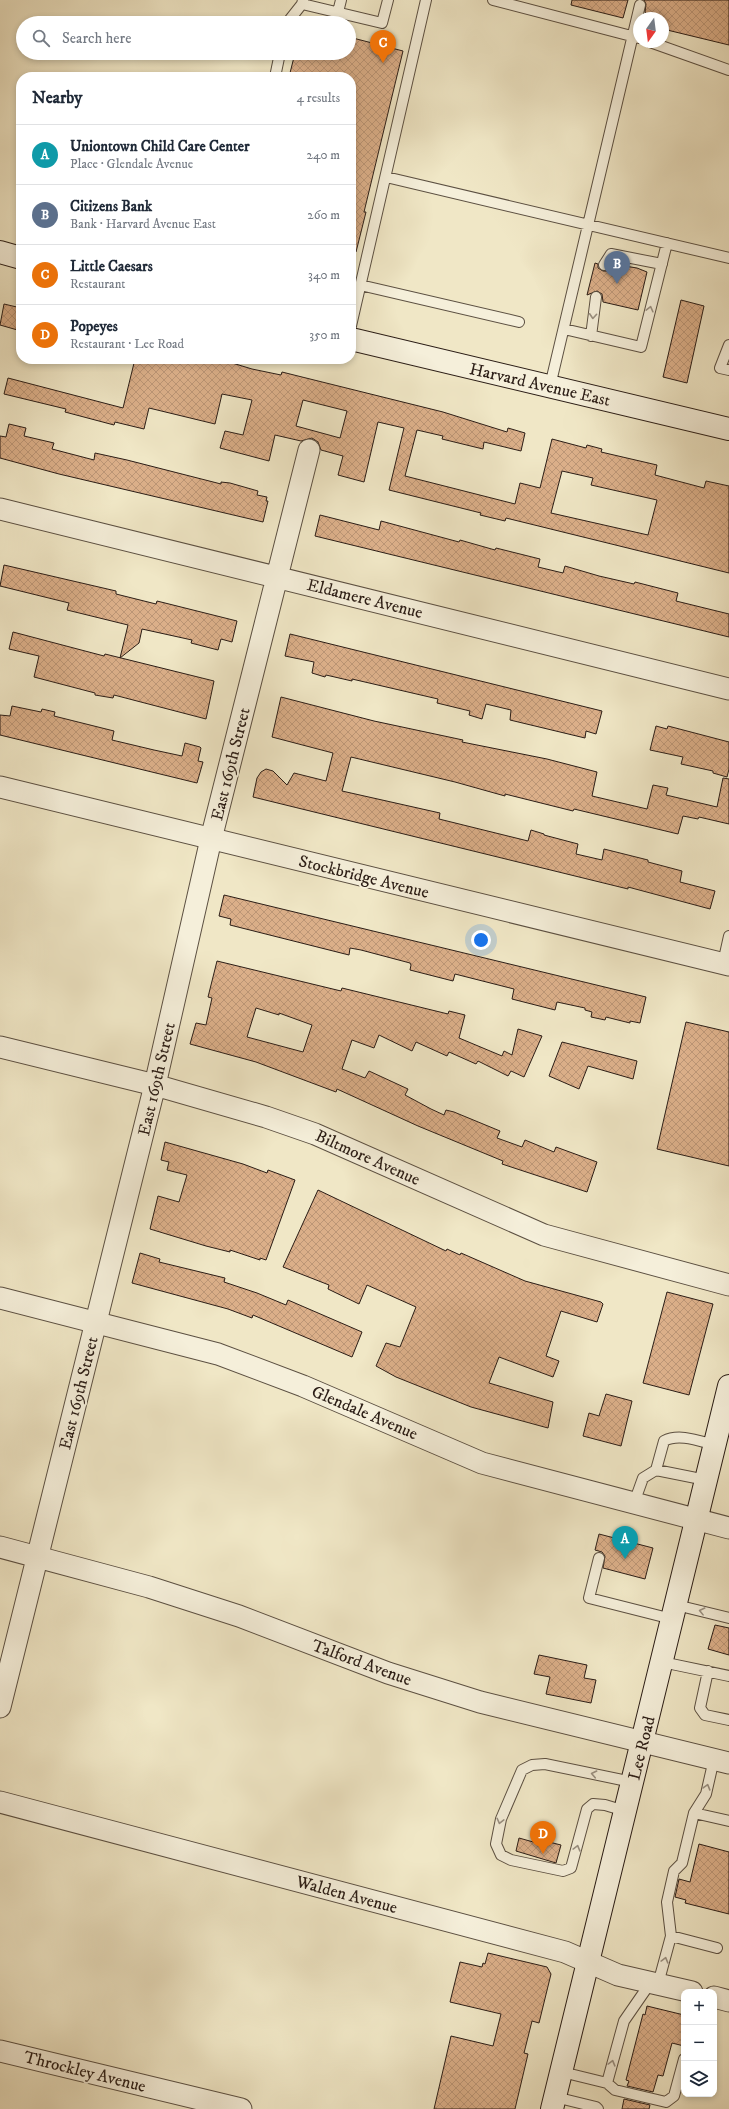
<!DOCTYPE html>
<html lang="en">
<head>
<meta charset="utf-8">
<style>
  :root { --surface:#fff; --page:#f6f6f7; --text:#1f2937; --muted:#747a83; --line:#e0e1e3; --accent:#111827 }
  body { margin:0; font-family:"IM FELL DW Pica",serif; background:var(--page); color:var(--text) }
  .controls { position:absolute; right:12px; bottom:12px; display:grid; overflow:hidden; border-radius:8px; box-shadow:0 2px 6px #0003 }
  .controls button { width:36px; height:36px; display:grid; place-items:center; padding:0; border:0; border-bottom:1px solid var(--line); background:var(--surface); color:var(--text); font:20px sans-serif }
  .compass { position:absolute; left:633px; top:12px; width:36px; height:36px; border-radius:50%; background:var(--surface); box-shadow:0 2px 6px #0003; rotate:194deg }
  .you { position:absolute; left:481px; top:940px; width:14px; height:14px; margin:-10px; border:3px solid #fff; border-radius:50%; background:#1a73e8; box-shadow:0 0 0 6px #1a73e833 }
  .badge { display:grid; place-items:center; width:26px; height:26px; border-radius:50%; background:var(--accent); color:#fff; font-size:13px; font-weight:700 }
  .pin { position:absolute; translate:-50% -33px; filter:drop-shadow(0 1px 2px #0008) }
  .pin::after { content:''; position:absolute; top:21px; width:14px; height:12px; background:inherit; clip-path:polygon(0 0,100% 0,50% 100%) }
  .list { margin:0; padding:0; list-style:none }
  h2 { display:flex; justify-content:space-between; align-items:center; height:52px; margin:0; padding:0 16px; font-size:17px }
  h2 small { font-size:13px; font-weight:400; color:var(--muted) }
  .list li { display:grid; grid-template-columns:26px 1fr auto; gap:12px; align-items:center; box-sizing:border-box; height:60px; padding:0 16px; border-top:1px solid var(--line) }
  .list b { display:block; font-size:15px; white-space:nowrap }
  .list p { margin:0; font-size:13px; white-space:nowrap; color:var(--muted) }
  .list em { font-size:13px; font-style:normal; color:var(--muted) }
  .icon { flex:none; width:22px; height:22px; fill:none; stroke:currentColor; stroke-width:2; stroke-linecap:round; stroke-linejoin:round }
  .map { position:relative; flex:none; width:729px; height:2109px; overflow:hidden }
  .search { position:absolute; background:var(--surface); box-shadow:0 2px 6px #0003; left:16px; top:16px; width:340px; height:44px; display:flex; align-items:center; gap:10px; box-sizing:border-box; padding:0 14px; border-radius:22px; color:var(--muted); font-size:15px }
  .panel { position:absolute; background:var(--surface); box-shadow:0 2px 6px #0003; left:16px; top:72px; width:340px; height:292px; border-radius:16px }
  .map>svg:first-child { display:block }
  .building { fill:url(#building-cross-hatch); stroke:#2b1d16; fill-rule:evenodd }
  .lines { fill:none; stroke-linecap:round; stroke-linejoin:round }
  .lane-casing { stroke:#5c5042; stroke-width:12 }
  .street-casing { stroke:#5c5042; stroke-width:23 }
  .secondary-casing { stroke:#2b1d16; stroke-width:24 }
  .lane { stroke:#f5efda; stroke-width:10 }
  .street { stroke:#f5efda; stroke-width:21 }
  .secondary { stroke:#f5efda; stroke-width:22 }
  .oneway { stroke:#9a9082 }
  .labels { text-anchor:middle; stroke-width:4; stroke-linejoin:round; paint-order:stroke }
  .street-label { font-size:17px; fill:#2b1d16; stroke:#f5efda }
</style>
</head>
<body>
<div class="map">
<svg width="729" height="2109" viewBox="0 0 729 2109">
  <defs>
    <pattern id="building-cross-hatch" width="8" height="8" patternUnits="userSpaceOnUse"><rect width="8" height="8" fill="#dbaf89"/><path d="M0 0l8 8M0 8l8-8" fill="none" stroke="#bc9676"/></pattern>
  </defs>
  <rect width="100%" height="100%" fill="#f0e7c6"/>
  <filter id="stains"><feTurbulence type="fractalNoise" baseFrequency=".005" numOctaves="4"/><feColorMatrix values="0 0 0 0 .2 0 0 0 0 .09 0 0 0 0 .02 0 0 0 .5 -.17"/></filter>
  <radialGradient id="worn" r=".72"><stop offset=".6" stop-color="#630" stop-opacity="0"/><stop offset="1" stop-color="#630" stop-opacity=".3"/></radialGradient>
  <path class="building" d="M572 0H628L623 18 571 5Z
    M644 0H729V45L663 29V18H650L645 12 646 4Z
    M349 37 403 51 364 212H366L356 252 351 251V77H289L295 53H349Z
    M595 263 598 264V268L603 271H607L612 264 637 268 647 272 638 310 603 302 602 294 597 291 587 295Z
    M681 300 704 306 687 383 663 377Z
    M4 304 21 308V331L0 325Z
    M135 359H182L194 362 195 359H219L252 369 281 375 282 372 298 376 443 412 507 432 508 428 525 433 521 451 484 442 483 449 442 439 443 436 417 430 405 476 515 504 520 483 540 488 552 439 586 448 587 445 602 449 601 452 657 465 655 475 704 488 706 481 729 486V573L506 518 505 521 480 515 481 513 389 490 404 428 378 422 364 482 338 475 343 456 321 450 318 442 312 438 301 441 275 435 269 461 220 448 225 431 243 435 252 400 222 394 215 424 149 408 144 429 115 422 114 425 65 412 66 409 4 394 8 378 123 408ZM303 400 347 411 340 438 296 426ZM562 471 593 478 591 485 657 500 648 535 551 513Z
    M9 424 26 428 24 436 54 443 52 449 94 460 95 453 127 460 221 484V482L230 483 258 491 257 495 267 497 266 501H268L263 522 59 474 0 458V436L6 437Z
    M320 515 379 530 381 521 459 542 460 540 495 550 496 548 540 559 538 567 563 573 565 566 599 576 634 584 635 582 678 593 676 601 729 614V637L315 536Z
    M4 565 116 591V594L156 604 157 601 237 621 232 642 221 639 218 650 191 643 192 640 142 629 139 643 120 658 128 625 67 610 69 603 0 586Z
    M13 632 104 656 105 654 214 681 206 719 114 695 113 698 95 695V693L34 677 39 656 9 649Z
    M290 634 602 711 596 734 586 731 585 738 510 720 511 710 486 704 482 719 469 715 470 711 437 703 438 699 352 679V681L326 675 325 677 312 673 314 662 285 656Z
    M281 697 374 721 463 740 462 742 547 759 597 772 592 796 647 809 653 785 668 788 666 795 717 807 723 778 729 779V824L699 817 698 819 683 816 678 834 574 809 573 811 505 794V796L455 782 351 757 342 791 440 813 439 819 528 841 531 830 544 834V835L578 844 576 854 602 860 604 849 648 860V862L682 871 680 882 715 891 710 909 628 887V889L253 797 257 778 261 772 266 769 273 771 287 785 294 773 326 781 333 753 272 737Z
    M12 706 41 712 42 709 55 712 54 716 114 731 112 740 154 750 182 756 185 743 200 747 201 748 198 761 203 762 197 783 0 735V715L10 716Z
    M656 726 667 729 668 726 729 742V769L727 777 713 773V771L681 764 683 757 650 750Z
    M224 895 646 997 640 1023 630 1021V1023L606 1017 605 1020 591 1017 592 1012 585 1010V1008L557 1002 555 1010 512 999 514 989 455 974 453 981 410 970 411 965 410 963 361 950 350 948 349 955 230 925 231 919 219 916Z
    M217 961 341 991 342 988 448 1014 449 1011 465 1015 459 1038 502 1056 504 1051 512 1055 518 1029 542 1036 524 1077 511 1071 508 1076 478 1061 476 1064 449 1052 447 1056 416 1042 412 1051 379 1035 374 1048 352 1040 342 1069 365 1078 369 1071 408 1089 405 1095 431 1109 444 1115 446 1110 454 1112 500 1131 497 1138 522 1147 525 1140 554 1152 556 1147 597 1162 587 1192 502 1164 503 1161 418 1126 337 1089 336 1092 256 1062 190 1044 196 1023 206 1025 212 998 208 997ZM256 1008 279 1015V1013L312 1025 303 1052 247 1037Z
    M686 1022 729 1032V1166L657 1149Z
    M562 1042 637 1061 633 1079 588 1066 579 1089 549 1076Z
    M165 1142 243 1164 267 1173 268 1170 295 1180 266 1260 260 1258V1260L230 1250V1252L206 1246 150 1229 158 1196 179 1202 187 1175 167 1170 169 1162 161 1160Z
    M318 1190 446 1251 447 1249 460 1255 461 1253 525 1281 601 1302 603 1304 597 1322 561 1311 546 1356 559 1361 553 1377 499 1357 489 1383 553 1402 548 1428 471 1407 396 1377 376 1366 386 1343 400 1347 416 1307 367 1285 359 1304 328 1289 329 1285 283 1267Z
    M140 1253 160 1259 159 1262 225 1278 224 1282 257 1293 286 1305 288 1300 362 1332 352 1357 253 1315 252 1318 228 1309 132 1283Z
    M667 1292 713 1304 689 1395 643 1383Z
    M606 1394 632 1401 621 1446 583 1436 589 1413 599 1416Z
    M599 1534 653 1548 645 1579 603 1568 605 1556 602 1552 595 1550Z
    M715 1625 729 1628V1655L708 1649Z
    M539 1655 587 1665 584 1678 596 1680 591 1703 546 1694 550 1677 534 1674Z
    M519 1838 544 1845 545 1841 561 1845 556 1863 516 1851Z
    M699 1844 729 1852V1914L685 1903 686 1900 675 1897 679 1879 690 1882Z
    M488 1953 547 1967 551 1974 539 2023 532 2021 524 2053 528 2054 515 2109H434L451 2036 493 2046 501 2014 450 2002 460 1962 482 1967 483 1963 485 1964Z
    M647 2006 684 2015V2046L672 2043 663 2076 658 2075 653 2092 627 2086 629 2081 626 2080 643 2014 645 2015Z
    M624 2099 650 2105 649 2109H622Z"/>
  <g class="lines">
    <defs>
      <path id="lane" d="M303 0 302 4 382 23 388 0
        M493 0 639 38
        M338 12 341 0
        M287 23 302 4
        M650 42 729 70
        M275 77 280 53
        M386 177 729 258
        M604 265 611 254 662 264
        M360 285 519 322
        M351 326 426 0
        M564 329 641 347 667 243
        M591 336 596 297
        M729 345 720 368 729 370
        M550 386 640 5
        M723 963 729 936
        M656 1470 706 1480
        M634 1503 643 1478 656 1470 664 1441C679 1433 699 1441 715 1445
        M599 1558 589 1598 672 1619
        M676 1605 729 1618
        M662 1662 729 1676
        M708 1671 700 1708 705 1715 729 1720
        M625 1811 605 1805 593 1804 587 1809 571 1868 563 1871 511 1860 501 1855 496 1844 501 1819 522 1770 532 1765 545 1764 632 1782
        M694 1813 729 1821
        M671 1936 717 1948
        M658 1984 671 1936 667 1902 674 1871 682 1863 694 1813 706 1794 714 1759
        M562 2072 607 2083 624 2021 651 1982
        M607 2083 615 2090 666 2102 674 2096 684 2059
        M555 2097 596 2107 598 2109"/>
      <path id="street" d="M0 509 729 689
        M0 787 729 965
        M0 1047 155 1085 266 1117 315 1134 544 1235 729 1285
        M0 1298 218 1354 303 1386 482 1463 729 1528
        M0 1547 149 1587 239 1616 388 1673 480 1702 729 1763
        M0 1707 155 1085 211 839 309 450
        M0 1802 565 1952 618 1975 692 1992
        M714 1997 729 2001
        M0 2051 241 2109"/>
      <path id="secondary" d="M0 252 21 258
        M351 339 729 429
        M552 2109 729 1386"/>
    </defs>
    <use href="#lane" class="lane-casing"/>
    <use href="#street" class="street-casing"/>
    <use href="#secondary" class="secondary-casing"/>
    <use href="#lane" class="lane"/>
    <use href="#street" class="street"/>
    <use href="#secondary" class="secondary"/>
  </g>
  <defs><path id="oneway-chevron" d="M-2-3.5L2.5 0L-2 3.5" fill="none" stroke-width="1.6" stroke-linecap="round" stroke-linejoin="round"/></defs>
  <g class="oneway">
    <use href="#oneway-chevron" transform="translate(650 309) rotate(-76)"/>
    <use href="#oneway-chevron" transform="translate(593 316) rotate(94)"/>
    <use href="#oneway-chevron" transform="translate(702 1611) rotate(-166)"/>
    <use href="#oneway-chevron" transform="translate(594 1774) rotate(-168)"/>
    <use href="#oneway-chevron" transform="translate(707 1787) rotate(-74)"/>
    <use href="#oneway-chevron" transform="translate(500 1821) rotate(104)"/>
    <use href="#oneway-chevron" transform="translate(577 1848) rotate(-75)"/>
    <use href="#oneway-chevron" transform="translate(665 1960) rotate(-75)"/>
    <use href="#oneway-chevron" transform="translate(612 2063) rotate(-75)"/>
  </g>
  <g class="labels">
    <g class="street-label">
      <text transform="translate(540 384) rotate(13)" y="6">Harvard Avenue East</text>
      <text transform="translate(365 598) rotate(14)" y="6">Eldamere Avenue</text>
      <text transform="translate(230 764) rotate(-76)" y="6">East 169th Street</text>
      <text transform="translate(364 876) rotate(14)" y="6">Stockbridge Avenue</text>
      <text transform="translate(156 1079) rotate(-77)" y="6">East 169th Street</text>
      <text transform="translate(368 1157) rotate(24)" y="6">Biltmore Avenue</text>
      <text transform="translate(78 1393) rotate(-76)" y="6">East 169th Street</text>
      <text transform="translate(365 1412) rotate(23)" y="6">Glendale Avenue</text>
      <text transform="translate(362 1662) rotate(20)" y="6">Talford Avenue</text>
      <text transform="translate(641 1748) rotate(-76)" y="6">Lee Road</text>
      <text transform="translate(347 1894) rotate(15)" y="6">Walden Avenue</text>
      <text transform="translate(85 2071) rotate(14)" y="6">Throckley Avenue</text>
    </g>
  </g>
  <rect width="100%" height="100%" filter="url(#stains)"/>
  <rect width="100%" height="100%" fill="url(#worn)"/>
</svg>
<div class="controls">
<button>+</button>
<button>−</button>
<button><svg class="icon" aria-label="layers" viewBox="0 0 24 24"><path d="M12 4l9 5-9 5-9-5zM3 14l9 5 9-5"/></svg></button>
</div>
<svg class="compass" viewBox="-18 -18 36 36"><path d="M0-13l5 13h-10z" fill="#e53935"/><path d="M0 13l5-13h-10z" fill="#747a83"/></svg>
<div class="you"></div>
<div class="pin badge" style="left:625px;top:1559px;background:#0f9aa8">A</div>
<div class="pin badge" style="left:617px;top:284px;background:#5c6f8a">B</div>
<div class="pin badge" style="left:383px;top:63px;background:#e8710a">C</div>
<div class="pin badge" style="left:543px;top:1854px;background:#e8710a">D</div>
<div class="search"><svg class="icon" aria-label="search" viewBox="0 0 24 24"><circle cx="10" cy="10" r="6"/><path d="M15 15l6 6"/></svg>Search here</div>
<section class="panel">
<h2>Nearby<small>4 results</small></h2>
<ul class="list">
<li><span class="badge" style="background:#0f9aa8">A</span><div><b>Uniontown Child Care Center</b><p>Place · Glendale Avenue</p></div><em>240 m</em></li>
<li><span class="badge" style="background:#5c6f8a">B</span><div><b>Citizens Bank</b><p>Bank · Harvard Avenue East</p></div><em>260 m</em></li>
<li><span class="badge" style="background:#e8710a">C</span><div><b>Little Caesars</b><p>Restaurant</p></div><em>340 m</em></li>
<li><span class="badge" style="background:#e8710a">D</span><div><b>Popeyes</b><p>Restaurant · Lee Road</p></div><em>350 m</em></li>
</ul>
</section>
</div>
</body>
</html>
